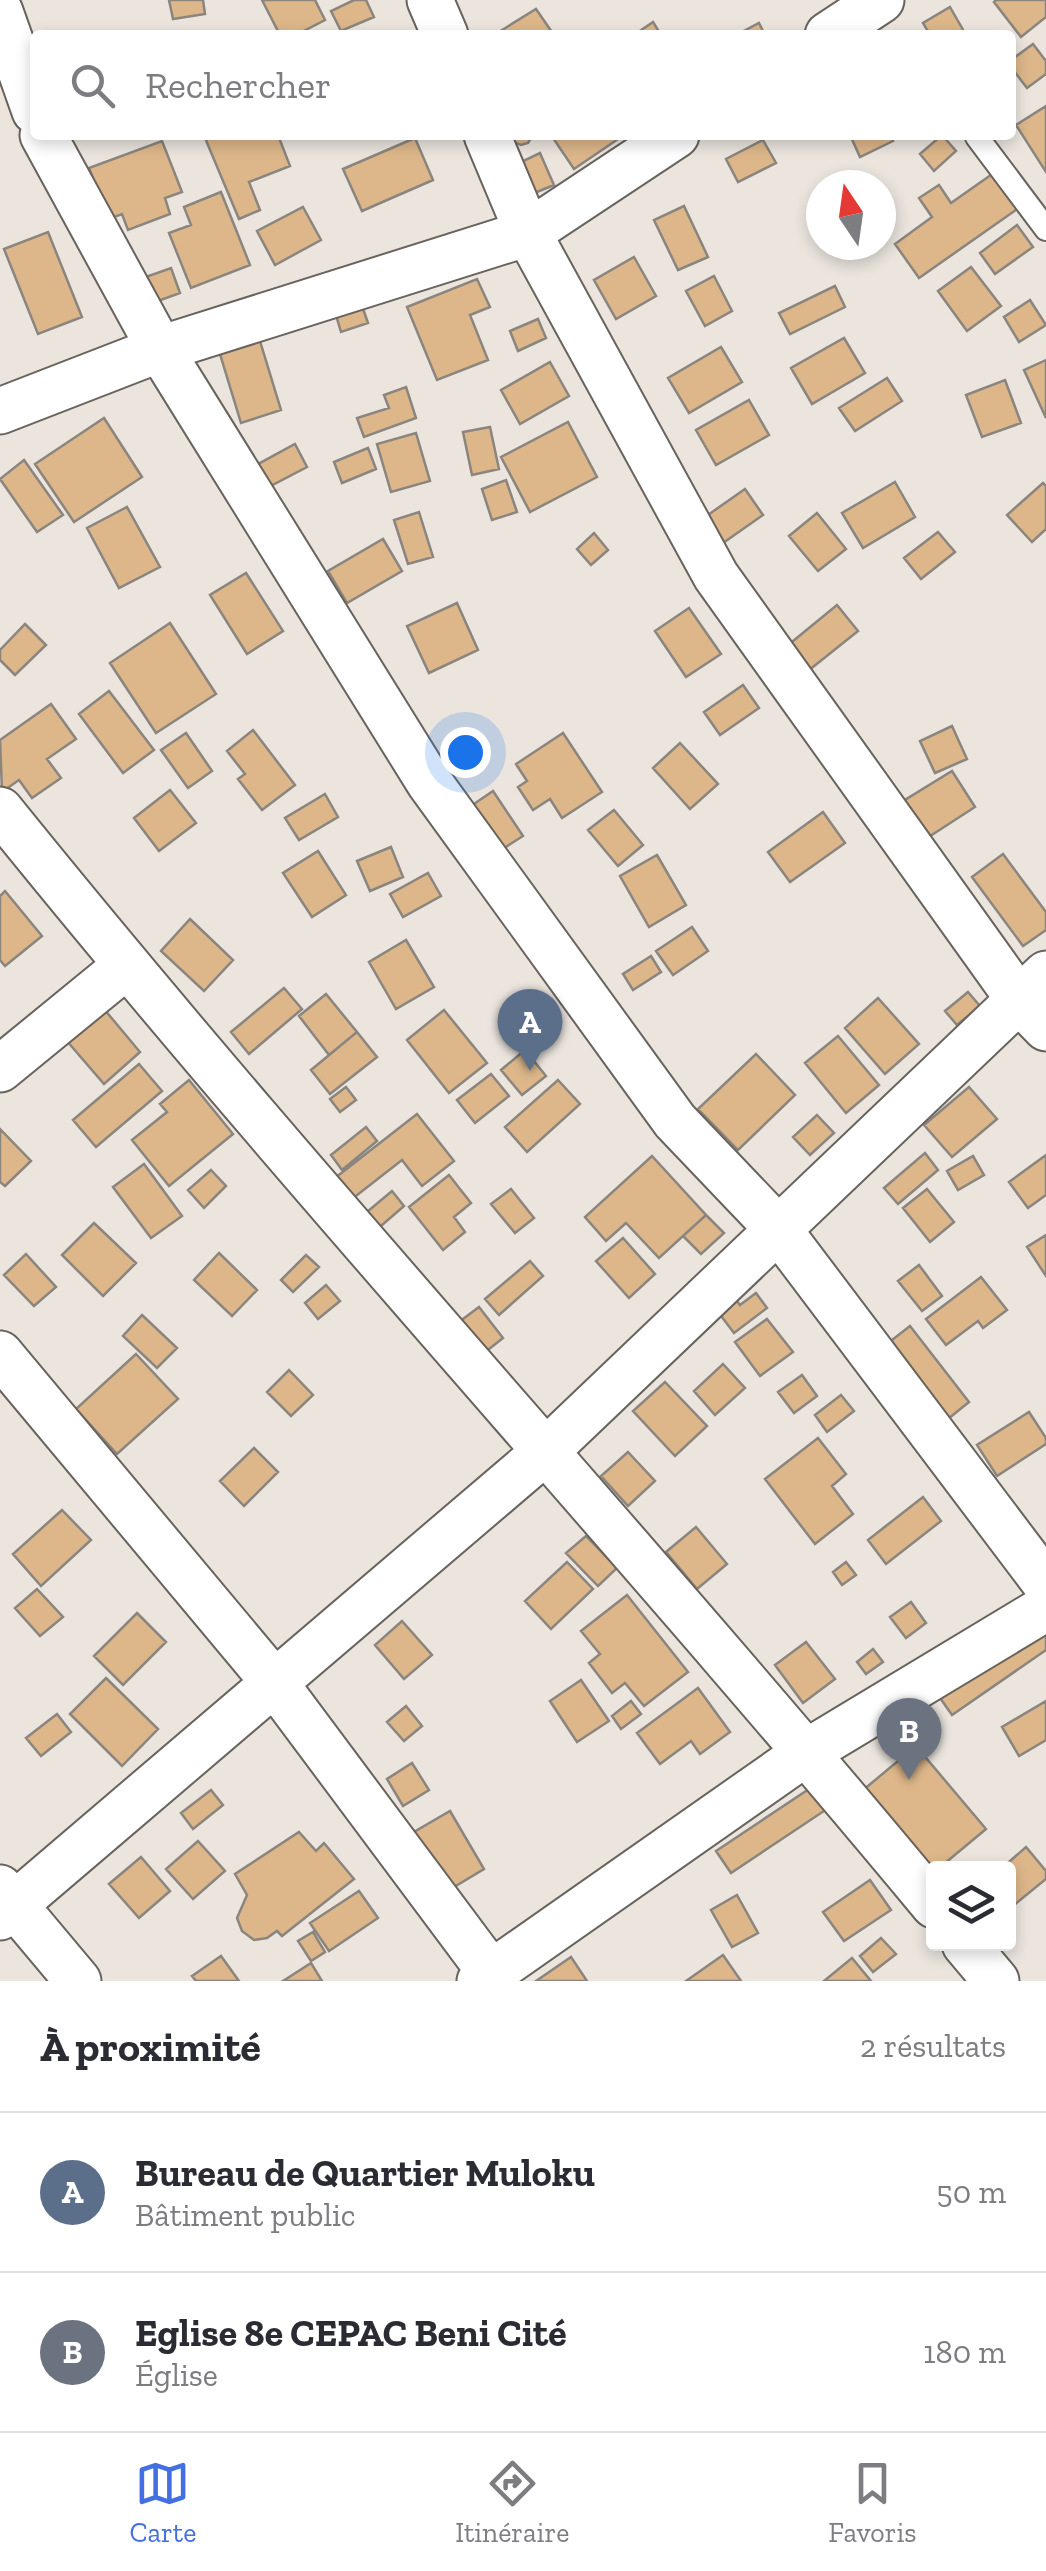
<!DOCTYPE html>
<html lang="fr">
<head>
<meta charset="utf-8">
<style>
  :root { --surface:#fff; --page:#f2f2f3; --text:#2b2b33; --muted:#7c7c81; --line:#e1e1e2; --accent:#446fe1 }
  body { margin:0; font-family:"Zilla Slab",serif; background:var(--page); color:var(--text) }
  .controls { position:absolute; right:30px; bottom:30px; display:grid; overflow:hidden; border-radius:10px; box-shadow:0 5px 15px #0003 }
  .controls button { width:90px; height:90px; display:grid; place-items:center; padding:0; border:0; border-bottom:2px solid var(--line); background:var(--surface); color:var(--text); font:50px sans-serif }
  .compass { position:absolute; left:806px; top:170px; width:90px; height:90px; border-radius:50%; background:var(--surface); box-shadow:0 5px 15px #0003; rotate:347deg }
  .you { position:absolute; left:465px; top:752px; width:35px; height:35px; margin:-25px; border:8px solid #fff; border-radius:50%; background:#1a73e8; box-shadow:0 0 0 15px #1a73e833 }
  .badge { display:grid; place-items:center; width:65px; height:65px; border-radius:50%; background:var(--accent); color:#fff; font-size:32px; font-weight:700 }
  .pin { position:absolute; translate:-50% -82px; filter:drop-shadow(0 2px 5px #0008) }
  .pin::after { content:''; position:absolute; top:52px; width:35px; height:30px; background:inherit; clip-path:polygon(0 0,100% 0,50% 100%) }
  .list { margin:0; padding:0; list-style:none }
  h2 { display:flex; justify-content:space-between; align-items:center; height:130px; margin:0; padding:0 40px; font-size:42px }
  h2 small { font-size:32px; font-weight:400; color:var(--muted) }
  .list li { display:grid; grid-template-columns:65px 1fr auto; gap:30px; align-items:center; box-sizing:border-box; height:160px; padding:0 40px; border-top:2px solid var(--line) }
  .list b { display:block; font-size:38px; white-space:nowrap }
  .list p { margin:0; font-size:32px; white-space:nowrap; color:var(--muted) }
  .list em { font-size:32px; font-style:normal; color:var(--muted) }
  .icon { flex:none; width:55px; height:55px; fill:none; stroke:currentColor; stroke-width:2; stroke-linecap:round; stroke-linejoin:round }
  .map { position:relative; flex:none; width:1046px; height:1981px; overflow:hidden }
  .search { position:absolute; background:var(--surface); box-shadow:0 5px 15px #0003; left:30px; right:30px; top:30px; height:110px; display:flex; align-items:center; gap:25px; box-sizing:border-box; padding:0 35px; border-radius:10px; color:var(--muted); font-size:38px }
  .sheet { height:450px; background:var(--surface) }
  nav { display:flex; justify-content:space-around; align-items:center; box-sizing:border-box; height:140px; border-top:2px solid var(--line); background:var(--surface); font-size:28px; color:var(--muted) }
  nav a { display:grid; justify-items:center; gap:5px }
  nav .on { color:var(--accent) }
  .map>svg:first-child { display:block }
  .building { fill:#ddb78a; stroke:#8b857f; stroke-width:2.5 }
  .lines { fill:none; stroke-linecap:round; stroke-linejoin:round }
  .service-casing { stroke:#68635d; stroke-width:26 }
  .minor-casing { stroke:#68635d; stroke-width:49 }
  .service { stroke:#fff; stroke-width:22 }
  .minor { stroke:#fff; stroke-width:45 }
</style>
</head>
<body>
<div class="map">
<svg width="1046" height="1981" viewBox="0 0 1046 1981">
  <rect width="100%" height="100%" fill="#ebe5de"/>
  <path class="building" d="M169 0H203L205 14 173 19Z
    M262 0H315L325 20 296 35H280Z
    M354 0H366L374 17 341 31 331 11Z
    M996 0H1046V17L1021 37 994 2Z
    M950 7 966 35H930L923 23Z
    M536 9 554 35H494Z
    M653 22 661 35H634Z
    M759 23 765 35H736Z
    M1033 44 1046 61V74L1027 88 1011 67V60Z
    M1046 106V172L1016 125Z
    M213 135H278L290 166 249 182 260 210 239 219 205 138Z
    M508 135H533L528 143 521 145 513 142Z
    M558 135H624L574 169 553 138Z
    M850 135H890L893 141 860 157Z
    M942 135 956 151 934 171 920 154Z
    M415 138 433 180 362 211 343 169Z
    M763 140 776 163 738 182 726 159Z
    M162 141 182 192 165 198 170 214 128 230 122 214 109 219 89 168Z
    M540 153 554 185 532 194 519 163Z
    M998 170 1023 205 919 278 895 244 932 217 919 198 939 185 951 203Z
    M221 192 250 265 191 288 169 233 191 225 184 207Z
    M684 206 708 257 678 270 654 220Z
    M303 207 321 240 275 265 257 231Z
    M1017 225 1033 247 995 274 980 253Z
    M48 232 82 317 38 334 4 249Z
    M634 257 656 296 616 319 594 280Z
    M971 267 1001 306 967 331 938 291Z
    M171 268 180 293 150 304 140 279Z
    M714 276 732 311 705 326 686 291Z
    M477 279 490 307 470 315 488 360 437 380 407 307Z
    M835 286 845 307 790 334 779 313Z
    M359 297 368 323 341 332 333 305Z
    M1030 300 1046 325 1019 342 1004 317Z
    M538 319 546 338 518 351 510 331Z
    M844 338 865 373 812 404 791 368Z
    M260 341 281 410 241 423 220 354Z
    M721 347 742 382 689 413 668 378Z
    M1046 360V418L1024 370Z
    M550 362 569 396 520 424 501 390Z
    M887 378 902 401 855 431 839 408Z
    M1005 380 1021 423 982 437 966 395Z
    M406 387 416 418 364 437 357 418 389 408 384 395Z
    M749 400 769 435 716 465 696 430Z
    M104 418 142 477 74 522 35 464Z
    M568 422 597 477 530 512 501 457Z
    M490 427 499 469 472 475 463 432Z
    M416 433 430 481 391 492 377 444Z
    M295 444 307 467 259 492 247 470Z
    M368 448 376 469 342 483 334 462Z
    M24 460 63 515 37 532 0 479Z
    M506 480 517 512 492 520 482 489Z
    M895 482 915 517 863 548 842 513Z
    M1043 483 1046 486V529L1032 542 1007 515Z
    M745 489 763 515 723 543 705 517Z
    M127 507 160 567 119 588 87 528Z
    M419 512 433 557 408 564 394 520Z
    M817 513 846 549 818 571 789 536Z
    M938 532 955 552 921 579 904 558Z
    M594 533 608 550 591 565 577 549Z
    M383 539 402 571 347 603 328 571Z
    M246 573 283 631 247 654 210 595Z
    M457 603 478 650 429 673 407 626Z
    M837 605 858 631 808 671 787 646Z
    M689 608 721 654 686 677 655 631Z
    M170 623 216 694 156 733 110 663Z
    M25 624 46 645 15 675 0 660V650Z
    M743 685 759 708 720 735 704 712Z
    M109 691 154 750 123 773 79 714Z
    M51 704 76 739 47 759 61 778 32 798 19 780 2 792 0 740Z
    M952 726 967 759 935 773 920 741Z
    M253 730 295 785 262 810 238 779 245 774 227 751Z
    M186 733 212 771 188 788 161 750Z
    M563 733 602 792 562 818 550 799 533 810 518 787 527 781 516 764Z
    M680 743 718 784 690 809 653 768Z
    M952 771 975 807 924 840 900 803Z
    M170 790 196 823 159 851 134 818Z
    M493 791 523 836 498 852 468 808Z
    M325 794 338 817 299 840 285 818Z
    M614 810 643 845 618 866 588 830Z
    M823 812 845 843 790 882 768 852Z
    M391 847 403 877 370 891 357 861Z
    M318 851 346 895 312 917 283 873Z
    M1003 854 1046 912V930L1023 946 972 877Z
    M657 855 686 905 649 927 620 876Z
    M428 873 441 896 403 917 390 894Z
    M5 891 42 936 5 966 0 960V896Z
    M190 919 233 960 204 991 161 951Z
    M692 927 708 951 673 975 656 951Z
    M406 940 434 987 396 1009 369 962Z
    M651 956 661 972 633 990 623 974Z
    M284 988 302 1009 249 1054 231 1032Z
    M968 992 980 1006 957 1025 945 1011Z
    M326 994 357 1032 329 1055 299 1016Z
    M878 998 919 1044 885 1074 845 1028Z
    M104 1009 140 1052 104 1084 66 1040Z
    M444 1010 487 1063 449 1093 407 1040Z
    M357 1032 377 1057 330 1094 311 1070Z
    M838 1036 879 1085 846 1113 805 1063Z
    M525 1050 546 1076 522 1095 501 1070Z
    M756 1054 795 1095 738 1150 698 1109Z
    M139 1064 162 1091 96 1147 73 1120Z
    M491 1074 509 1096 475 1123 457 1100Z
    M189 1080 233 1134 169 1186 132 1140 167 1112 160 1104Z
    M558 1080 580 1104 527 1152 505 1127Z
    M346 1087 356 1100 340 1112 330 1099Z
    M969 1087 997 1119 952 1157 924 1125Z
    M417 1114 454 1161 422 1186 402 1160 352 1199 335 1178Z
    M817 1115 834 1133 810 1155 793 1137Z
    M366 1127 377 1141 342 1170 331 1155Z
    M0 1129 31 1161 5 1186 0 1182Z
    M925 1153 938 1170 898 1204 884 1188Z
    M1046 1155V1195L1028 1208 1009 1182Z
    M652 1156 706 1215 659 1258 626 1223 606 1241 585 1217Z
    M973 1156 984 1175 958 1190 947 1171Z
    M144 1164 182 1216 151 1238 113 1187Z
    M211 1170 226 1186 204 1208 188 1190Z
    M449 1175 471 1203 454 1217 465 1232 443 1250 409 1207Z
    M511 1189 534 1218 515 1233 491 1204Z
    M927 1189 954 1222 930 1242 903 1208Z
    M392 1191 404 1206 374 1232 361 1217Z
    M706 1215 724 1233 701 1254 683 1236Z
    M94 1223 136 1263 103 1296 62 1255Z
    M1046 1235V1276L1027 1247Z
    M623 1238 655 1274 629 1298 596 1261Z
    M219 1253 257 1290 232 1316 194 1280Z
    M26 1254 56 1287 34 1306 4 1275Z
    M306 1255 319 1267 293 1292 281 1280Z
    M530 1261 543 1276 499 1315 485 1299Z
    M919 1265 942 1296 922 1311 898 1281Z
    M981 1277 1007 1310 983 1328 978 1321 946 1345 926 1319Z
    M326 1285 340 1301 318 1319 305 1303Z
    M729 1291 740 1305 756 1293 767 1308 734 1333 712 1304Z
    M479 1307 503 1338 484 1353 459 1322Z
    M142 1315 177 1348 157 1368 123 1336Z
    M767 1319 793 1352 760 1376 735 1342Z
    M910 1326 969 1402 943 1423 883 1347Z
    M136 1354 178 1399 117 1454 76 1409Z
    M723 1364 745 1388 715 1415 694 1391Z
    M289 1370 313 1395 291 1416 267 1392Z
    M802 1375 817 1396 794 1413 778 1392Z
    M665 1382 707 1426 675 1456 633 1411Z
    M841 1395 854 1411 827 1432 815 1415Z
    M1029 1412 1046 1438V1444L997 1476 977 1445Z
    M818 1438 846 1474 832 1486 853 1514 815 1544 765 1479Z
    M254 1448 278 1472 244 1506 220 1481Z
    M628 1452 655 1481 628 1506 601 1476Z
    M923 1497 941 1521 886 1564 868 1540Z
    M62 1510 91 1540 41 1586 13 1554Z
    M696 1527 727 1564 697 1589 666 1552Z
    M586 1536 617 1568 598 1586 566 1553Z
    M567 1562 593 1589 551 1629 525 1601Z
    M846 1562 856 1575 842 1585 833 1572Z
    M37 1589 63 1617 40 1636 15 1608Z
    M627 1595 688 1672 644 1706 625 1683 612 1693 589 1663 600 1654 581 1631Z
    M911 1602 926 1623 906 1638 890 1617Z
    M137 1613 166 1642 123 1685 94 1656Z
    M402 1621 432 1655 404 1679 375 1645Z
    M1039 1626 1046 1635V1650L952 1715 938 1695Z
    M806 1642 835 1679 803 1703 775 1665Z
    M873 1649 883 1662 866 1674 857 1662Z
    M106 1678 158 1729 122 1766 70 1714Z
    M581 1680 609 1721 577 1742 550 1701Z
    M698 1688 730 1732 700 1754 691 1741 660 1764 637 1733Z
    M631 1701 641 1714 621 1729 612 1716Z
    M1046 1701V1740L1019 1756 1002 1727Z
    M406 1706 422 1726 404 1741 387 1722Z
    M57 1714 71 1732 41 1756 26 1738Z
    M916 1746 986 1829 938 1869H934V1873L862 1791Z
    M412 1763 429 1790 403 1806 387 1779Z
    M812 1787 827 1809 731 1873 716 1851Z
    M211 1790 223 1805 193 1829 181 1813Z
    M450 1811 484 1869 449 1890 414 1832Z
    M299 1832 316 1851 324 1843 354 1879 282 1936 277 1931 267 1938 254 1940 242 1931 237 1918 247 1895 235 1874Z
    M198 1841 225 1871 193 1899 166 1869Z
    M1026 1847 1046 1871V1879L1008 1910V1869H1001Z
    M141 1857 170 1891 139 1918 109 1884Z
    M870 1880 891 1910 844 1941 823 1912Z
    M359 1891 378 1918 329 1951 310 1923Z
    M737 1895 758 1933 732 1947 711 1910Z
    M313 1932 325 1952 311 1961 298 1941Z
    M881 1938 896 1954 873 1972 860 1956Z
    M723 1955 741 1981H686Z
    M221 1956 239 1981H196L192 1976Z
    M571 1957 587 1981H536Z
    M852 1958 871 1981H824Z
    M311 1963 322 1981H283Z"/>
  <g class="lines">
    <defs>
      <path id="service" d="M977 137 1046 229"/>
      <path id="minor" d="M430 0 445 35
        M0 12 35 111
        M828 35 881 0
        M43 135 160 349 429 782 675 1121 778 1229 1046 1584
        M487 135 528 233 716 576 1020 1001 1046 1028
        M0 411 160 349 528 233 676 135
        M0 810C301 1183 628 1536 934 1905
        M0 1069 126 966
        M0 1354 274 1682 497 1981
        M0 1888 78 1981
        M0 1917 546 1451 1046 974
        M965 1944 996 1981
        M480 1981 807 1752 1046 1608"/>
    </defs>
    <use href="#service" class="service-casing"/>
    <use href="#minor" class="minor-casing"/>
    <use href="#service" class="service"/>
    <use href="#minor" class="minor"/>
  </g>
</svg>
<div class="controls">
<button><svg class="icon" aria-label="layers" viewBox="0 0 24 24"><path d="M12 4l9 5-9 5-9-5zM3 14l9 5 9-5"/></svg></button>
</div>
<svg class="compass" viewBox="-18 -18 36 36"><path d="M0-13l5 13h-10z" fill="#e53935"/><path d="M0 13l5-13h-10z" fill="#7c7c81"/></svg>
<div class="you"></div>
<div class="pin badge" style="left:530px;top:1071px;background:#5c6f8a">A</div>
<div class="pin badge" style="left:909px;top:1780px;background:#6b7280">B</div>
<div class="search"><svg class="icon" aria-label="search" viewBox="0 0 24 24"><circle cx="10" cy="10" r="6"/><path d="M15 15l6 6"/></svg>Rechercher</div>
</div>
<section class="sheet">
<h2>À proximité<small>2 résultats</small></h2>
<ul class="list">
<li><span class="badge" style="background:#5c6f8a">A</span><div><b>Bureau de Quartier Muloku</b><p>Bâtiment public</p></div><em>50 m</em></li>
<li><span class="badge" style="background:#6b7280">B</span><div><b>Eglise 8e CEPAC Beni Cité</b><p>Église</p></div><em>180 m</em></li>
</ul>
</section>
<nav>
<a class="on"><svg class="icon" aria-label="map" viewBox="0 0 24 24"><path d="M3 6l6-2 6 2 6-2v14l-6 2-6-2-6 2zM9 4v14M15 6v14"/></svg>Carte</a>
<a><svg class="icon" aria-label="directions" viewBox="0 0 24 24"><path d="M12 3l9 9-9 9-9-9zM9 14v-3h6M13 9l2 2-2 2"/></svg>Itinéraire</a>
<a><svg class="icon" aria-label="saved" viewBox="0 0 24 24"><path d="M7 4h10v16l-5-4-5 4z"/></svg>Favoris</a>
</nav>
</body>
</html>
